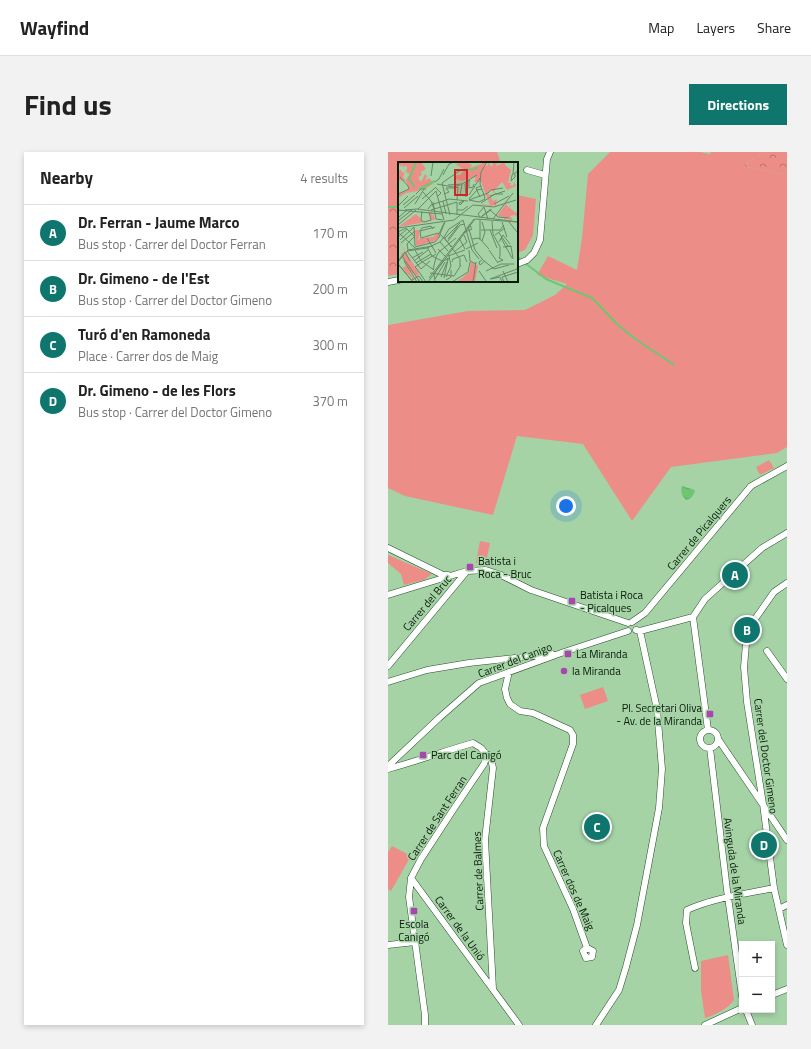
<!DOCTYPE html>
<html lang="en">
<head>
<meta charset="utf-8">
<style>
  :root { --surface:#fff; --page:#f2f2f2; --text:#222; --muted:#767676; --line:#e0e0e0; --accent:#0f766e }
  body { margin:0; font-family:"Titillium Web",sans-serif; background:var(--page); color:var(--text) }
  .controls { position:absolute; right:12px; bottom:12px; display:grid; overflow:hidden; border-radius:0px; box-shadow:0 2px 6px #0003 }
  .controls button { width:36px; height:36px; display:grid; place-items:center; padding:0; border:0; border-bottom:1px solid var(--line); background:var(--surface); color:var(--text); font:20px sans-serif }
  .you { position:absolute; left:178px; top:354px; width:14px; height:14px; margin:-10px; border:3px solid #fff; border-radius:50%; background:#1a73e8; box-shadow:0 0 0 6px #1a73e833 }
  .badge { display:grid; place-items:center; width:26px; height:26px; border-radius:50%; background:var(--accent); color:#fff; font-size:13px; font-weight:700 }
  .pin { position:absolute; translate:-50% -50%; border:2px solid #fff; box-shadow:0 1px 4px #0006 }
  .list { margin:0; padding:0; list-style:none }
  h2 { display:flex; justify-content:space-between; align-items:center; height:52px; margin:0; padding:0 16px; font-size:17px }
  h2 small { font-size:13px; font-weight:400; color:var(--muted) }
  .list li { display:grid; grid-template-columns:26px 1fr auto; gap:12px; align-items:center; box-sizing:border-box; height:56px; padding:0 16px; border-top:1px solid var(--line) }
  .list b { display:block; font-size:15px; white-space:nowrap }
  .list p { margin:0; font-size:13px; white-space:nowrap; color:var(--muted) }
  .list em { font-size:13px; font-style:normal; color:var(--muted) }
  .map { position:relative; flex:none; width:399px; height:873px; overflow:hidden; border-radius:0px }
  header { display:flex; align-items:center; gap:24px; box-sizing:border-box; height:56px; padding:0 20px; background:var(--surface); border-bottom:1px solid var(--line) }
  header strong { font-size:19px }
  nav { display:flex; gap:22px; margin-inline-start:auto; font-size:14px }
  .intro { display:flex; align-items:center; justify-content:space-between; box-sizing:border-box; height:96px; padding:0 24px }
  h1 { margin:0; font-size:28px }
  .button { padding:10px 18px; border-radius:0px; background:var(--accent); color:#fff; font-size:14px; font-weight:700 }
  main { display:flex; gap:24px; padding:0 24px }
  aside { flex:1; background:var(--surface); border-radius:0px; box-shadow:0 2px 6px #0003 }
  .map>svg:first-child { display:block }
  .green { fill:#ec8e87 }
  .forest { fill:url(#forest-crowns) }
  .water { fill:url(#water-waves) }
  .lines { fill:none; stroke-linecap:round; stroke-linejoin:round }
  .stream { stroke:#6fc573; stroke-width:2 }
  .minor-casing { stroke:#275029; stroke-width:7 }
  .minor { stroke:#fff; stroke-width:6 }
  .poi-dot { fill:#a747ae; stroke:#a5d3a6; stroke-width:1.5 }
  .labels { text-anchor:middle; stroke-width:3; stroke-linejoin:round; paint-order:stroke }
  .street-label { font-size:11px; fill:#091a0a; stroke:#a5d3a6 }
  .poi-label { font-size:11px; fill:#091a0a; stroke:#a5d3a6; text-anchor:start }
  .inset-river { fill:none; stroke:#6fc573; stroke-width:2 }
  .inset-road { fill:none; stroke:#678968; stroke-width:1 }
  .view { fill:#cc2726; fill-opacity:0.15; stroke:#cc2726; stroke-width:2 }
  .inset-edge { fill:none; stroke:#091a0a; stroke-width:2 }
</style>
</head>
<body>
<header>
<strong>Wayfind</strong>
<nav><a>Map</a><a>Layers</a><a>Share</a></nav>
</header>
<div class="intro"><h1>Find us</h1><a class="button">Directions</a></div>
<main>
<aside>
<h2>Nearby<small>4 results</small></h2>
<ul class="list">
<li><span class="badge">A</span><div><b>Dr. Ferran - Jaume Marco</b><p>Bus stop · Carrer del Doctor Ferran</p></div><em>170 m</em></li>
<li><span class="badge">B</span><div><b>Dr. Gimeno - de l'Est</b><p>Bus stop · Carrer del Doctor Gimeno</p></div><em>200 m</em></li>
<li><span class="badge">C</span><div><b>Turó d'en Ramoneda</b><p>Place · Carrer dos de Maig</p></div><em>300 m</em></li>
<li><span class="badge">D</span><div><b>Dr. Gimeno - de les Flors</b><p>Bus stop · Carrer del Doctor Gimeno</p></div><em>370 m</em></li>
</ul>
</aside>
<div class="map">
<svg width="399" height="873" viewBox="0 0 399 873">
  <defs>
    <pattern id="forest-crowns" width="20" height="18" patternUnits="userSpaceOnUse"><rect width="20" height="18" fill="#ec8e87"/><path d="M2 6a3 3 0 1 1 6 0M12 15a3 3 0 1 1 6 0" fill="none" stroke="#bd736d"/></pattern>
    <pattern id="water-waves" width="16" height="10" patternUnits="userSpaceOnUse"><rect width="16" height="10" fill="#6fc573"/><path d="M0 5q4-4 8 0t8 0" fill="none" stroke="#5fa962"/></pattern>
  </defs>
  <rect width="100%" height="100%" fill="#a5d3a6"/>
  <path class="green" d="M0 0H109L113 11H11V53H0Z
    M222 0H312L322 2 323 0H377L354 14 399 23V295L389 301 283 315 244 369 195 292 129 284 105 363 17 344 0 336V173L80 159 137 158 167 143 179 132 149 123 160 104 189 118 194 86 200 22Z
    M129 43 148 47 145 83 137 98 129 101Z
    M381 308 386 316 372 323 368 315Z
    M92 389 102 391 98 410 88 411Z
    M0 403 44 422 36 428 16 433 13 422 0 411Z
    M215 535 220 549 197 557 192 543Z
    M4 694 23 704 3 739 0 737V700Z
    M340 803 346 848C340 857 327 863 317 866L313 839V809Z"/>
  <path class="forest" d="M377 0H399V23L354 14Z
    M0 53H11V122L0 124Z"/>
  <path class="water" d="M294 334 307 338C306 343 303 347 298 348 294 344 292 339 294 334Z"/>
  <g class="lines">
    <path class="stream" d="M0 55H11
      M129 104 133 108
      M137 111 158 127 182 137 204 146 230 173 246 186 286 213"/>
    <defs>
      <path id="minor" d="M139 18 157 23
        M129 112 139 108 146 101 152 88 159 7 162 0
        M0 130 11 128
        M0 396 55 423H60
        M399 431 386 440 367 467 358 492 356 515 359 550 375 652 386 736 399 793
        M0 443 62 424 79 419 98 418 113 423 143 438 240 471
        M305 465 317 447 374 396 399 381
        M305 465 320 578
        M244 470 257 461 363 334 399 314
        M248 478 252 479 305 465
        M379 499 399 527
        M0 514 79 419
        M121 520 117 537 119 546 122 552 132 559 145 561 182 578 185 583V592L155 676 156 694 185 757 199 796 195 799 198 806 204 805 205 799 199 796
        M0 530 39 518 81 511 164 502
        M312 587a9 9 0 1 1 18 0a9 9 0 1 1-18 0Z
        M330 587 399 688
        M322 596 339 738 354 844
        M99 603 103 607 105 616 97 688 105 837
        M0 614 51 566 91 531 176 500 240 479
        M0 617C29 609 57 599 85 591L93 596 99 603 96 612 67 655 33 707 23 726 21 745 37 863V873
        M23 726 131 873
        M391 757 399 753
        M0 793 27 790
        M307 816 298 771 299 758C326 746 357 742 386 736
        M384 843 399 837
        M358 858 364 873
        M208 873 231 838 238 815 249 773 271 656 274 617 269 557 252 479
        M317 873 354 856"/>
    </defs>
    <use href="#minor" class="minor-casing"/>
    <use href="#minor" class="minor"/>
  </g>
  <g class="poi-dot">
    <rect x="78" y="411" width="8" height="8" rx="2"/>
    <rect x="180" y="445" width="8" height="8" rx="2"/>
    <rect x="176" y="498" width="8" height="8" rx="2"/>
    <circle cx="176" cy="519" r="4"/>
    <rect x="318" y="558" width="8" height="8" rx="2"/>
    <rect x="31" y="599" width="8" height="8" rx="2"/>
    <rect x="22" y="755" width="8" height="8" rx="2"/>
  </g>
  <g class="labels">
    <g class="street-label">
      <text transform="translate(311 381) rotate(-50)" y="4">Carrer de Picalquers</text>
      <text transform="translate(39 451) rotate(-50)" y="4">Carrer del Bruc</text>
      <text transform="translate(127 508) rotate(-21)" y="4">Carrer del Canigo</text>
      <text transform="translate(378 604) rotate(82)" y="4">Carrer del Doctor Gimeno</text>
      <text transform="translate(49 666) rotate(-57)" y="4">Carrer de Sant Ferran</text>
      <text transform="translate(90 719) rotate(-92)" y="4">Carrer de Balmes</text>
      <text transform="translate(347 719) rotate(82)" y="4">Avinguda de la Miranda</text>
      <text transform="translate(186 738) rotate(66)" y="4">Carrer dos de Maig</text>
      <text transform="translate(72 776) rotate(54)" y="4">Carrer de la Unió</text>
    </g>
    <g class="poi-label">
      <text x="90" y="413">Batista i<tspan x="90" dy="13">Roca - Bruc</tspan></text>
      <text x="192" y="447">Batista i Roca<tspan x="192" dy="13">- Picalques</tspan></text>
      <text x="188" y="506">La Miranda</text>
      <text x="184" y="523">la Miranda</text>
      <text x="314" y="560" text-anchor="end">Pl. Secretari Oliva<tspan x="314" dy="13">- Av. de la Miranda</tspan></text>
      <text x="43" y="607">Parc del Canigó</text>
      <text x="26" y="776" text-anchor="middle">Escola<tspan x="26" dy="13">Canigó</tspan></text>
    </g>
  </g>
  <g transform="translate(10 10)">
    <rect width="120" height="120" fill="#a5d3a6"/>
    <path d="M68 0 74 3 72 6 88 0 86 5 90 3V0L94 5 95 0 99 1 98 4 107 0V3L113 8 110 21 113 20 112 23 115 24 116 20 118 24 109 28 104 20 96 29 98 32 93 28 90 31 95 39 99 37 98 43 105 42 111 36 107 41 97 44 96 43 93 44 79 42 92 43 83 20H76L78 14 64 19 57 17 56 13H62L67 8 57 2ZM0 8H3L5 11 7 9 5 16 8 18 12 11 20 8 21 11 22 9 24 13 20 15 23 20 27 12 29 14 27 19 31 16 34 19 28 23 36 21 27 27 23 24 20 29 8 31 0 36V32L11 27 8 19 0 18ZM108 42 111 46 113 42 112 46 118 51 120 49V55L117 53 112 54 115 58 111 59V56L106 58 107 55 99 54ZM32 50H34V55L35 51 37 58H46H34L33 59 0 65 18 52 26 60 33 58ZM17 68H22L20 79 22 76 35 75 39 71 42 74 37 79 18 84ZM0 78 21 111 19 115 10 107 17 119 4 106 8 104 3 92 5 90 6 94 8 92ZM73 100 80 104 77 120H59L71 110Z" fill="#ec8e87"/>
    <path d="M0 0H23L28 7 21 11 19 8 14 13 8 10 9 4 3 5 6 3 2 4Z" fill="#ec8e87"/>
    <path class="inset-river" d="M67 7 75 8 80 5M17 25 11 17 18 0M21 27 37 19"/>
    <path class="inset-road" d="M115 12 116 0M117 12V15L113 19 114 13 120 9M45 13 51 2 56 0M33 14 35 0M2 15 10 24M71 19V26L75 25 76 22M37 20 41 17 46 7M44 21 52 53M44 21 64 7M39 22 55 25 62 23M64 22 79 13M50 23 64 22M37 25 43 31 39 35M57 26 60 25 59 38M38 29 46 58M25 30 33 39 36 47M90 31 93 28 105 26M0 32 11 27 10 24M18 32 23 27H28M46 32 51 30 48 26H57M71 33 82 16M86 33 82 22 83 10 89 0M62 34 64 22M92 34 107 29M68 35 67 22 72 18M82 35 78 26 83 24M24 37 37 26M71 37 79 28 84 27M71 38 81 40 87 37 86 33M71 38 90 31M45 39 48 52M66 39 62 43 61 41ZM35 40 38 57 45 58M59 40V53M83 41 97 32H105M17 42 26 27M96 42 111 34M5 43 17 33M0 44 10 34M86 45 90 57M6 46 20 34M20 47 38 29M30 47 33 43 51 37 70 39M0 48 44 52M7 48 19 47 120 60M33 48 59 40M59 48H65L70 44M92 48 100 55 111 56M24 49 23 58 26 60 33 58 31 50M82 55 80 52 86 45M83 55 93 48V47L84 54M0 56 9 48M95 57 115 31M82 58V78M0 59 14 48M94 59 95 72 102 85V94M104 60 109 75M111 60 119 70M0 63 18 48M70 64 77 88 85 98 96 107 111 103M16 65 17 84M0 66 56 58 75 43 96 45 118 38M83 68H102L106 63M92 68 99 86M22 69 23 76 40 71M22 69 24 66 33 64 35 67M22 69 37 65M0 70 17 86M0 70 8 66 17 75M65 71 74 67 71 62M101 71 110 84M41 72 46 61M42 72 54 85M42 72 47 60M97 73 107 66M0 75 9 67M46 75 51 67 65 58 74 88 81 97M29 76 38 91M47 76 62 61M61 76 67 87M103 76 114 96M50 77 60 64M74 77 81 76 91 87M2 78 16 65M50 79 62 63 67 62M84 79 87 70 84 60M42 80 50 89M101 80 105 73 112 82M3 81 17 69M113 84 115 97M17 85 37 80 42 74 40 71M29 85 34 94 44 99M105 85 113 84 107 85M54 86 62 97V104M40 87 50 97 46 116M68 87 80 81M10 88 9 82 16 75M17 88 23 99 36 108M71 88 72 99 78 102M91 88 100 101M9 89 29 86 42 80 46 75 53 85M9 89 23 107M56 90 69 80 66 73M4 94 22 120M50 94 67 88M38 95 41 90 58 76M14 96 25 90M84 98 81 100 82 103 87 99M0 99 7 90 12 99M6 99 19 120 21 118M16 99 30 88M0 100 10 88 35 84M54 100 55 97 66 93 69 100M100 100 105 98 101 96 102 94M18 101 33 92M0 102 15 120M0 102 15 120M19 107 17 105 24 100 38 92M19 107 28 120M23 107 32 99M35 108 38 95M81 109 88 119M88 109 103 102H116M105 109 110 120M32 111 56 114 63 103M43 115 49 100M48 115 53 104 51 94M31 116 76 57M37 117 47 100M92 117 119 107M93 117 102 115 104 120M14 118 21 114 25 120M48 118 53 115V108M30 120 77 57 120 60M37 120 36 112 45 99 52 96M54 120 70 110 72 100M75 120 78 100M106 120 104 115 120 110"/>
    <path class="view" d="M57 8H69V33H57Z"/>
    <rect width="120" height="120" class="inset-edge"/>
  </g>
</svg>
<div class="controls">
<button>+</button>
<button>−</button>
</div>
<div class="you"></div>
<div class="pin badge" style="left:347px;top:423px">A</div>
<div class="pin badge" style="left:359px;top:478px">B</div>
<div class="pin badge" style="left:209px;top:675px">C</div>
<div class="pin badge" style="left:376px;top:693px">D</div>
</div>
</main>
</body>
</html>
